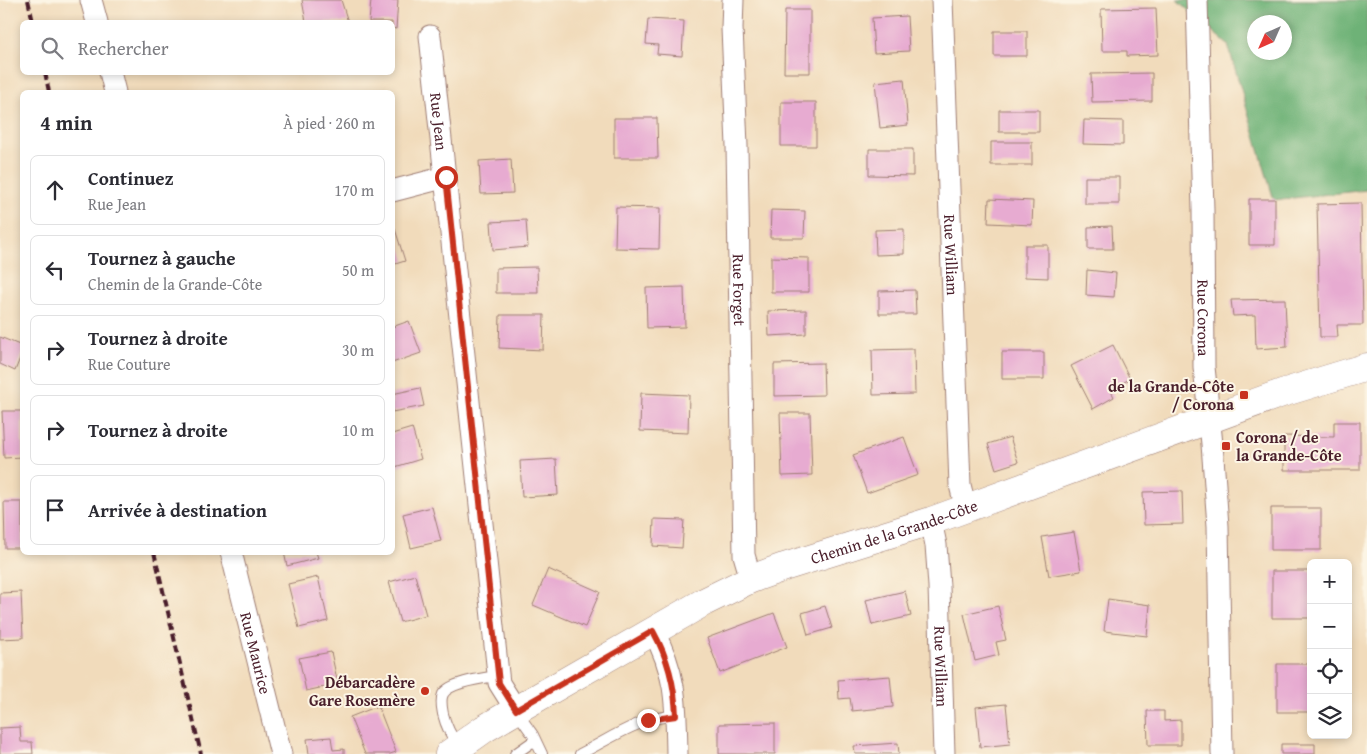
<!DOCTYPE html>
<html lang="fr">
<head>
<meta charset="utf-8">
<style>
  :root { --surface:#fff; --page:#f7f7f7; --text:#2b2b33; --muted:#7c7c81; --line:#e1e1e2 }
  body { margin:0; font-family:"Gentium Book Plus",serif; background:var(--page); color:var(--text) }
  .controls { position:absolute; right:15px; bottom:15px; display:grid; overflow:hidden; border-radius:8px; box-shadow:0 2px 8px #0003 }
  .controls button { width:45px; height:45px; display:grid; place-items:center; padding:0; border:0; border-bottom:1px solid var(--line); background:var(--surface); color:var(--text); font:25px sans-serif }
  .compass { position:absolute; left:1247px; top:15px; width:45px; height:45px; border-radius:50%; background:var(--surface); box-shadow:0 2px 8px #0003; rotate:225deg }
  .stop { position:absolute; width:15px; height:15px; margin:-11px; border:4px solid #c8321e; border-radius:50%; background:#fff }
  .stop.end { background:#c8321e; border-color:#fff; box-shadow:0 1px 5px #0008 }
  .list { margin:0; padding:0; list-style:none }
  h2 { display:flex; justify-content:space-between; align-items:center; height:65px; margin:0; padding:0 20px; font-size:21px }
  h2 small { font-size:16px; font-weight:400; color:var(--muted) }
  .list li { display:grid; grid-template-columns:32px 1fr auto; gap:15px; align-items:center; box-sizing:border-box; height:70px; margin:0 10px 10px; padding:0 10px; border:1px solid var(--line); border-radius:8px }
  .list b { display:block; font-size:19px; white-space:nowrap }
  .list p { margin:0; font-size:16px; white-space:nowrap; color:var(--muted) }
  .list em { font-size:16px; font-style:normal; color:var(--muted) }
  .icon { flex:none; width:28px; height:28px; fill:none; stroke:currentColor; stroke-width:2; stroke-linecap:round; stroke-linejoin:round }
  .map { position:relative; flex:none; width:1367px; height:754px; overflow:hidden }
  .search { position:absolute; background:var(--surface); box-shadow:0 2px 8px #0003; left:20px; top:20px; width:375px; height:55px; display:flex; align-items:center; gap:12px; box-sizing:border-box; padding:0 18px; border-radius:8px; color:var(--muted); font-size:19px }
  .panel { position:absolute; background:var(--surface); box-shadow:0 2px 8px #0003; left:20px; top:90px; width:375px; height:465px; border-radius:8px }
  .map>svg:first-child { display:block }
  .forest { fill:#6eb277; stroke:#5c6851; fill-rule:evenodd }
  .building { fill:#e7abd1 }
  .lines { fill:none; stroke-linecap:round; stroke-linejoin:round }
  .service-casing { stroke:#9e7d73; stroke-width:12 }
  .minor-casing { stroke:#9e7d73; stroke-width:23 }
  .secondary-casing { stroke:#9e7d73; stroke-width:29 }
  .service { stroke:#fff; stroke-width:10 }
  .minor { stroke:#fff; stroke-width:21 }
  .secondary { stroke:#fff; stroke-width:28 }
  .rail { stroke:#4a1f2b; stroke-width:4; stroke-dasharray:8 4; stroke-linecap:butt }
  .route { stroke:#c8321e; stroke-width:6 }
  .poi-dot { fill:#c8321e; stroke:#fcf5e5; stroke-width:2 }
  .labels { text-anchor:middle; stroke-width:4; stroke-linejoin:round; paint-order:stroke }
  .street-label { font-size:16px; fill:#4a1f2b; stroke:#fcf5e5 }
  .poi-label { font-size:16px; font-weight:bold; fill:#4a1f2b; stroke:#fcf5e5; text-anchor:end }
</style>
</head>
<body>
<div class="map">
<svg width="1367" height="754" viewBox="0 0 1367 754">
  <rect width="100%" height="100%" fill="#fcf5e5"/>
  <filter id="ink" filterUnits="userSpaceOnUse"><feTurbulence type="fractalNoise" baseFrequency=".02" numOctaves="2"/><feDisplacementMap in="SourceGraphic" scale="10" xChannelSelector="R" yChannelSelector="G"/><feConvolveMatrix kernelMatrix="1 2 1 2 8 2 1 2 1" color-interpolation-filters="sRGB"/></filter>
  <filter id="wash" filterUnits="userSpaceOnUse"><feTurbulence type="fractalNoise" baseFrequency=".0096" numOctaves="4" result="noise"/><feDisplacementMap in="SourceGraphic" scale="20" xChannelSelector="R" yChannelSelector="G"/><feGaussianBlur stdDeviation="1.12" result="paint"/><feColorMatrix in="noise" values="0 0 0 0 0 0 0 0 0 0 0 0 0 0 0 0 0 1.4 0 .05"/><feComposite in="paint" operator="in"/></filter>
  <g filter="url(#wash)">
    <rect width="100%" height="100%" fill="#f1dbbb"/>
    <path class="forest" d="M1177 0H1367V190L1274 200 1228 45ZM1254 22H1284V52H1254Z"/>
    <g id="blocks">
      <path class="building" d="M302 0H341L348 22H306Z
        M371 0H398L396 29 392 28V22H369Z
        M1156 8 1158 55 1127 56V51H1102L1101 9Z
        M785 10H810V73H784Z
        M907 16 909 51 874 53 872 18Z
        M648 19 684 21 682 56 657 54 658 45 646 44Z
        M994 31H1027V56H994Z
        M1152 73V101L1092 102 1091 74Z
        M904 79 908 125 880 128 875 82Z
        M781 102H816V146H781Z
        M999 110H1039V132H999Z
        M614 118H657L658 158H614Z
        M1084 120 1123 121V145L1083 144Z
        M991 142H1032V165H991Z
        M869 149H913V176L869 175Z
        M511 159 513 193 481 194 479 161Z
        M1085 177H1119V204H1085Z
        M989 199 1033 201 1032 225 988 223Z
        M1249 199H1275V245H1249Z
        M1361 203 1363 325H1337L1338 337H1320L1317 204Z
        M616 207 660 208 659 249 615 248Z
        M771 210 805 211 804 238H770Z
        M526 220 528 247 493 250 491 222Z
        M1112 226 1113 249H1088V227Z
        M395 229 405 261 392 265V230Z
        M904 229V254L876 255 875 230Z
        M1025 245H1048V278L1025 277Z
        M771 257 809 258V292H771Z
        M537 267 538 293H496V268Z
        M1087 270 1116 273 1114 297 1086 295Z
        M684 287 685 327 647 328 646 288Z
        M915 290 916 314H879V291Z
        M1285 299 1287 347 1256 349 1255 315 1233 316 1231 300Z
        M806 310V334L769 336 768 311Z
        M500 315H544L543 350 499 348Z
        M409 321 421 353 392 363V327Z
        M0 337 22 346V353L15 371 0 364Z
        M1113 345 1130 379 1110 389 1114 397 1093 409 1071 366Z
        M914 349 915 394 873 395 872 350Z
        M1002 352H1044V379H1002Z
        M823 363 824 395 774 396V364Z
        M420 388 424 406 392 412V394Z
        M641 393 689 395 688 433 640 431Z
        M2 411H22V457L4 458Z
        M780 413H810L812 475 782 476Z
        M1334 422H1360V470H1284V436L1334 437Z
        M412 428 421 459 395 467 392 457V434Z
        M904 437 918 475 867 493 853 455Z
        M1010 437 1018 462 996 469 988 444Z
        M556 459 558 495 522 497 520 461Z
        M1182 491 1183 524 1144 525 1143 492Z
        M4 502H22V548H5Z
        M432 507 441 541 411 548 403 514Z
        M1271 508H1321V550H1271Z
        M654 519 684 520 682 548 653 546Z
        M1074 532 1081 571 1049 576 1042 537Z
        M284 552H316L318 558 287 566Z
        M548 569 600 592 585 627 533 605Z
        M1272 571H1311V618H1272Z
        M415 575 426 615 400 622 389 582Z
        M318 577 328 621 299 628 288 584Z
        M905 591 911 616 872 625 866 600Z
        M21 592 23 638 0 639V593Z
        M1108 599 1150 605 1147 636 1104 631Z
        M825 606 832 628 808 635 802 613Z
        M998 606 1006 640 996 642 999 655 975 661 964 614Z
        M774 613 787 647 720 673 707 638Z
        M331 652 338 684 306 691 299 658Z
        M1277 664H1311V712H1277Z
        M890 676 893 707 852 711 850 698 839 699 838 680Z
        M1006 704 1010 744 980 747 976 707Z
        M378 706 396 752 390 754H365L350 717Z
        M1147 711H1164V721L1181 720V745H1148Z
        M775 723V754H719V724Z
        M20 727 21 742H32L33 754H0V728Z
        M331 737 333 750 344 749V754H309L307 739Z
        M898 743 899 754H855L854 746Z
        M1281 744H1315V754H1281Z"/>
    </g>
  </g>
  <g filter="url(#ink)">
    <use href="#blocks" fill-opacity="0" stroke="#9e7d73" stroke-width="1"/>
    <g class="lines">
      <defs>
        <path id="service" d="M516 711 533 735 542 754
          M458 745C450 735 446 726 443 714 442 708 440 700 443 694 450 682 484 678 498 676
          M515 754 535 740
          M580 754C610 739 641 716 676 716"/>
        <g id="minor">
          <path d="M91 0 97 22"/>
          <path id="s1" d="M733 0 732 28 737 146 744 555 751 579"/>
          <path id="s2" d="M942 0 960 485 966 509"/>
          <path id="s3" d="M1197 0 1203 210 1204 367 1212 444 1218 526 1222 754"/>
          <path id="s4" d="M430 36 499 683 516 710"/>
          <path d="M110 72 115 92"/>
          <path d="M392 191 446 177"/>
          <path id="s5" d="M931 521 936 545 939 586 944 754"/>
          <path id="s6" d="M231 552 281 754"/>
          <path d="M653 631C677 674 676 706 677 754"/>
        </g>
        <g id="secondary">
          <path id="s7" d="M449 754 484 729 516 710 704 602 751 579 784 567 931 521 1282 393 1367 367"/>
        </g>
      </defs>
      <use href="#service" class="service-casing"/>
      <use href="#minor" class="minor-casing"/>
      <use href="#secondary" class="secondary-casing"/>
      <use href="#service" class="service"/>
      <use href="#minor" class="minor"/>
      <use href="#secondary" class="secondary"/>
      <path class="rail" d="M28 0 33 22
        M45 72 49 92
        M154 552 201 754"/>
    </g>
  </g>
  <g class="lines" filter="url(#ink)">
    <path class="route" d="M446 177 499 683 516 710 653 631C668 658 675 685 676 716L648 720"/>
  </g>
  <g class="poi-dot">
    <rect x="1239" y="390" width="10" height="10" rx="2.5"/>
    <rect x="1221" y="441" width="10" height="10" rx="2.5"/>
    <circle cx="425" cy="691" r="5"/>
  </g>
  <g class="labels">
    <g class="street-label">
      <text dy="6" stroke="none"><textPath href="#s4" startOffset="86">Rue Jean</textPath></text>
      <text dy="6" stroke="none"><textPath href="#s2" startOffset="255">Rue William</textPath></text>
      <text dy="6" stroke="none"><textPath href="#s1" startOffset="290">Rue Forget</textPath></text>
      <text dy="6" stroke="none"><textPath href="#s3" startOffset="318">Rue Corona</textPath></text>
      <text dy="6" stroke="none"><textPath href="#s7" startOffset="500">Chemin de la Grande-Côte</textPath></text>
      <text dy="6" stroke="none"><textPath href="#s6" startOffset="104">Rue Maurice</textPath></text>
      <text dy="6" stroke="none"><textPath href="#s5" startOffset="146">Rue William</textPath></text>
    </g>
    <g class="poi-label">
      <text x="1234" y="392">de la Grande-Côte<tspan x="1234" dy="18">/ Corona</tspan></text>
      <text x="1236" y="443" text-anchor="start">Corona / de<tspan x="1236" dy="18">la Grande-Côte</tspan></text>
      <text x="415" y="688">Débarcadère<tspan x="415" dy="18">Gare Rosemère</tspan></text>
    </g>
  </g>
</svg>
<div class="controls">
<button>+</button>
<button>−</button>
<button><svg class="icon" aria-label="locate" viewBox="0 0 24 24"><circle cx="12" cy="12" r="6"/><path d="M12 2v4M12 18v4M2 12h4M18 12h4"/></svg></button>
<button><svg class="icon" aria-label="layers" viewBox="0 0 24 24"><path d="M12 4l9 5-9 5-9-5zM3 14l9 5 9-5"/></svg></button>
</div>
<svg class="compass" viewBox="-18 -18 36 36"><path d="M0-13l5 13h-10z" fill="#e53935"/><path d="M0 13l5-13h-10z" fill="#7c7c81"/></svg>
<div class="stop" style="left:446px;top:177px"></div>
<div class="stop end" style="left:648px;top:720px"></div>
<div class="search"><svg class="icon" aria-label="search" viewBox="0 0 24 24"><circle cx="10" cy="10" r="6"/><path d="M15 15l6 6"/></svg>Rechercher</div>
<section class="panel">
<h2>4 min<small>À pied · 260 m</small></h2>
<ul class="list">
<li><svg class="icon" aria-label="ahead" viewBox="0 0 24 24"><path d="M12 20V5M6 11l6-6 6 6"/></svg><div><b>Continuez</b><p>Rue Jean</p></div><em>170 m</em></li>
<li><svg class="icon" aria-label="left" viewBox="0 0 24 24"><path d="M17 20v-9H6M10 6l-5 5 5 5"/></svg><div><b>Tournez à gauche</b><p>Chemin de la Grande-Côte</p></div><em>50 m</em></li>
<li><svg class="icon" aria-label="right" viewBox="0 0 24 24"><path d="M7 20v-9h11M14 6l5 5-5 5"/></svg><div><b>Tournez à droite</b><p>Rue Couture</p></div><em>30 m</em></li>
<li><svg class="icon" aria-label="right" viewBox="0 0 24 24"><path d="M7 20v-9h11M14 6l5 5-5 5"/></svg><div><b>Tournez à droite</b></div><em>10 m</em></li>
<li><svg class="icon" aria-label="arrive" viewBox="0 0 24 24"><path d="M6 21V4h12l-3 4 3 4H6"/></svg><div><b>Arrivée à destination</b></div></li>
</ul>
</section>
</div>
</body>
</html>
